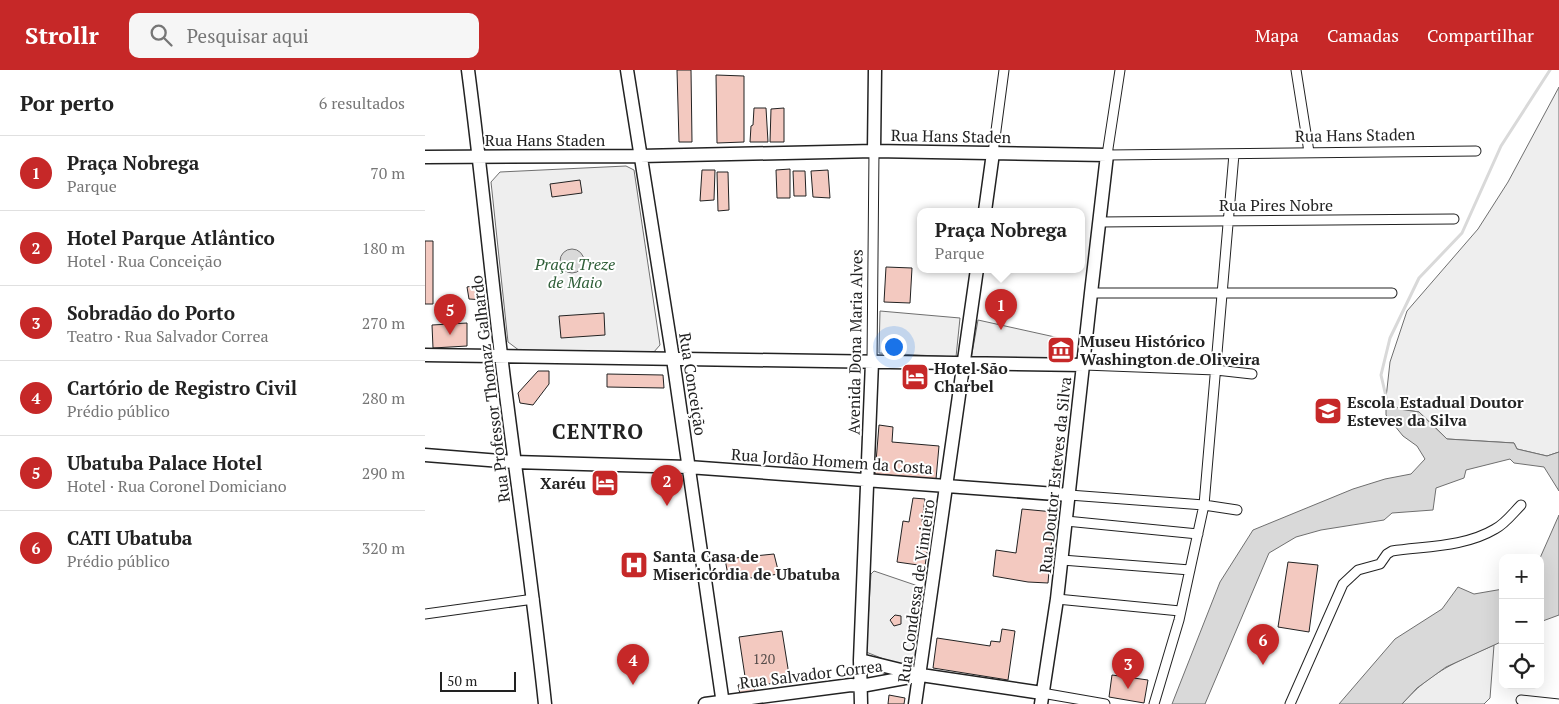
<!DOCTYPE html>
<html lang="pt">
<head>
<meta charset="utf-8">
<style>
  :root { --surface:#fff; --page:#f6f6f6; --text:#222; --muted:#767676; --line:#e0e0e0; --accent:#c62828 }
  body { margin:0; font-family:"PT Serif",serif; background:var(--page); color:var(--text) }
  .controls { position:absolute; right:15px; bottom:15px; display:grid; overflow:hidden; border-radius:10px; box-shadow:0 5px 20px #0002 }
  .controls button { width:45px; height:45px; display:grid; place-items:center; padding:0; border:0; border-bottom:1px solid var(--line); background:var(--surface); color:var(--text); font:25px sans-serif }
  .scale { position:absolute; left:15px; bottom:12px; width:76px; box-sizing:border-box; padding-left:5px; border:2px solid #222; border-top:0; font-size:14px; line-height:18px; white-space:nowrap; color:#222; -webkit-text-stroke:4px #fff; paint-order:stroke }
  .you { position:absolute; left:468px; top:276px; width:18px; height:18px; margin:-12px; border:4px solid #fff; border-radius:50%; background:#1a73e8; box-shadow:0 0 0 8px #1a73e833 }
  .badge { display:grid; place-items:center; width:32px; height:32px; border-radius:50%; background:var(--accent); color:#fff; font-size:16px; font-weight:700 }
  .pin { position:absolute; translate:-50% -41px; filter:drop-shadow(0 1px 2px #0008) }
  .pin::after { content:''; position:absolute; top:26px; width:18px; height:15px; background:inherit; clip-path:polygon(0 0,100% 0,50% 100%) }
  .popup { position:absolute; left:492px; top:138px; width:168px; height:65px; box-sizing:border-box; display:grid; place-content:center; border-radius:10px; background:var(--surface); filter:drop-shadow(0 1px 4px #0005); font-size:16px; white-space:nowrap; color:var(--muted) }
  .popup b { font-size:19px; color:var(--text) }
  .popup::after { content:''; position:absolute; left:50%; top:100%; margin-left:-10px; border:10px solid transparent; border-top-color:var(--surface) }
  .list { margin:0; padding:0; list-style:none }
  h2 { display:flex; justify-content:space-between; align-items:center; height:65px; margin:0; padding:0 20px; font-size:21px }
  h2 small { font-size:16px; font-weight:400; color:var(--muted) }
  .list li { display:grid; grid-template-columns:32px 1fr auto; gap:15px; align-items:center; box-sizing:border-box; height:75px; padding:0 20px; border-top:1px solid var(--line) }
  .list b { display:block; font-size:19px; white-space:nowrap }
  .list p { margin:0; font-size:16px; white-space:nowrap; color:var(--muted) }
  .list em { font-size:16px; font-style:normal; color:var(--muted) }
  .icon { flex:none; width:28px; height:28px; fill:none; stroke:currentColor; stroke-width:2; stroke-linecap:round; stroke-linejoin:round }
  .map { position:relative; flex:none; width:1134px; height:634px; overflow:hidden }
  header { display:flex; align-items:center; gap:30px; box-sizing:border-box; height:70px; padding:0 25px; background:var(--accent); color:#fff }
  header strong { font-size:24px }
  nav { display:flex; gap:28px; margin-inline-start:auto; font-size:18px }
  .search { width:350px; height:45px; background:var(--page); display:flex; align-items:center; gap:12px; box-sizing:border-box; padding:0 18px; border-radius:10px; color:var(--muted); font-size:19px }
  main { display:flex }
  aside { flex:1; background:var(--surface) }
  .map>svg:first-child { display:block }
  .green { fill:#eee; stroke:#6f6f6f }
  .water { fill:#d9d9d9; stroke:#6f6f6f }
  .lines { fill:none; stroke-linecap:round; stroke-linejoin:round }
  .stream { stroke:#d9d9d9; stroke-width:3 }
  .building { fill:#f3c9c0; stroke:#222 }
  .street-casing { stroke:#222; stroke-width:11 }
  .secondary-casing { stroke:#222; stroke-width:15 }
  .street { stroke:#fff; stroke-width:9 }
  .secondary { stroke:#fff; stroke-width:12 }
  .labels { text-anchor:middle; stroke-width:4; stroke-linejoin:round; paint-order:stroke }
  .number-label { font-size:14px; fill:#564c4a }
  .street-label { font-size:16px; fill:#222; stroke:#fff }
  .park-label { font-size:16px; font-style:italic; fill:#2f5e38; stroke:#fff }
  .poi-label { font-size:16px; font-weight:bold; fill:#222; stroke:#fff; text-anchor:start }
  .district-label { font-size:21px; font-weight:bold; letter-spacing:1px; fill:#222; stroke:#fff }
</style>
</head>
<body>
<header>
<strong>Strollr</strong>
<div class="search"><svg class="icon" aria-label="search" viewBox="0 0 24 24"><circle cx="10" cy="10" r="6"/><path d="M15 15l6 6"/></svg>Pesquisar aqui</div>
<nav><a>Mapa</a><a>Camadas</a><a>Compartilhar</a></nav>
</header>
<main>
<aside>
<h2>Por perto<small>6 resultados</small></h2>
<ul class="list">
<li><span class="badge">1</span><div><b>Praça Nobrega</b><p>Parque</p></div><em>70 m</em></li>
<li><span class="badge">2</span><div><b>Hotel Parque Atlântico</b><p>Hotel · Rua Conceição</p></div><em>180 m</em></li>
<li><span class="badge">3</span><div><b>Sobradão do Porto</b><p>Teatro · Rua Salvador Correa</p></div><em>270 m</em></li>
<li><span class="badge">4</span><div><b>Cartório de Registro Civil</b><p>Prédio público</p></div><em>280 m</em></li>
<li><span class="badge">5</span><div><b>Ubatuba Palace Hotel</b><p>Hotel · Rua Coronel Domiciano</p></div><em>290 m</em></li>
<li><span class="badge">6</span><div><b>CATI Ubatuba</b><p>Prédio público</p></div><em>320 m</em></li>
</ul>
</aside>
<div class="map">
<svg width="1134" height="634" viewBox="0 0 1134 634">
  <rect width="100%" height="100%" fill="#fff"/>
  <path class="green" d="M1134 17V382L1122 386 1092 379 1089 373 1022 369 994 342 974 339 961 328 965 292 982 241 1053 159 1083 112Z
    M201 96 209 100 235 275 228 283 95 281 83 272 66 112 75 102Z
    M455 241 535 248 531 287 454 283Z
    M553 250 648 271 646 290 546 289Z
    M449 501 493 516 500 520 491 595 484 599 441 582 446 504Z
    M1069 575 1065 628 1059 634H977C1005 602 1031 592 1069 575Z"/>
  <path class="water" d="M135 191a12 12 0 1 1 24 0a12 12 0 1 1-24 0Z
    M961 328 974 339 994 342 1022 369 1089 373 1092 379 1122 386 1134 382V421L1119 397 1089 393 1085 389 1041 400 1039 408 1011 418 1008 440 967 443 959 450 896 460 871 467 844 483 780 634H747L795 512 828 460 928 419 960 409 986 404 1000 389 992 376 978 366 961 345Z
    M1134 445V545L1115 552V488Z
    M1033 517 1049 524 1078 519V571L1021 597 992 618 977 634H914L970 569 1017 539Z"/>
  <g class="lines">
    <path class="stream" d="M962 331 956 305 965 268 994 208 1037 163 1076 76 1125 0"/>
  </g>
  <path class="building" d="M252 0H266L267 72H254Z
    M291 5 319 6V72L292 73Z
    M329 38H341L343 72H325L326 56 328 55Z
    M359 38V72H345L346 39Z
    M365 99V128H352L351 100Z
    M277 100H290L289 130 275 131Z
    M403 100 405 128 388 127 386 101Z
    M368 101H380L381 126H369Z
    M292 102H303L304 140 293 141Z
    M155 110 157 123 127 127 125 114Z
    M0 171H8V234H0Z
    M461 197 487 198 485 233 459 232Z
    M58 214 60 230 44 229 42 217Z
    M179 243 180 265 136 268 134 246Z
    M42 253V276L8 278 7 255Z
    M113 301H124V314L108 335 95 333 93 323Z
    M182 304 238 305 239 318 182 317Z
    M454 355 468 357 467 372 514 376 511 409 450 404Z
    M488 428 500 429 497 452 506 454 500 496 472 492 478 451 484 452Z
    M597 439 629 442 623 513 603 512 568 506 571 480 591 483Z
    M349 484 354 504 304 511 300 489Z
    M863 492 893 495 884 562 853 557Z
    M470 545 476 546V554L469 556 465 550Z
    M577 559 590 561 583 610 508 598 512 568 565 576 566 571 575 572Z
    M357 561 365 611 329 616 330 622 315 624 313 615 321 613 314 567Z
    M687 605 723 610 719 633 684 627Z
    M464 625 480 628 479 634H463Z"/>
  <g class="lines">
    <defs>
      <path id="street" d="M695 0 682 85 1051 81
        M871 0 884 82
        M568 83 579 0
        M674 152 1029 149
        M666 223H967
        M447 292 449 81
        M659 295 791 300 827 304
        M644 425 779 435 812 440
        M641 451 773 464
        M637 490 765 500
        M632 529 755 541
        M0 544 109 529
        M617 623 680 634
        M1096 630 1134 634
        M729 634 754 550 779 435 809 84
        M865 634 918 514 933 500 955 494 962 484 967 481C1001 476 1040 477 1070 459 1080 454 1088 443 1096 435"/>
      <path id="secondary" d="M43 0C56 98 65 195 77 293 91 407 108 520 120 634
        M202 0 248 289 298 634
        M449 81 450 0
        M0 87 215 86 449 81 682 85 666 223 632 529 616 634
        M560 141 568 83
        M0 285 659 295
        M0 385 89 392 263 397 644 425
        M435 590 496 605 617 623
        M280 634 426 615 436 616 496 605
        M436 634 435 590 447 292
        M490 634 552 199"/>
    </defs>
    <use href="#street" class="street-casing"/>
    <use href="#secondary" class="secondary-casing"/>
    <use href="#street" class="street"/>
    <use href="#secondary" class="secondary"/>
  </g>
  <defs>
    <symbol id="museum-square" viewBox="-11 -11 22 22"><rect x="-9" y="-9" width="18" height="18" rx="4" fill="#c62828" stroke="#fff"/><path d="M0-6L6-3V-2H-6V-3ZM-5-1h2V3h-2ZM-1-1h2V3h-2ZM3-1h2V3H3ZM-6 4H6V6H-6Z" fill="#fff"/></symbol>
    <symbol id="hotel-square" viewBox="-11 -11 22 22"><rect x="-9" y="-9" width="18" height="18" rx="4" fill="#c62828" stroke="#fff"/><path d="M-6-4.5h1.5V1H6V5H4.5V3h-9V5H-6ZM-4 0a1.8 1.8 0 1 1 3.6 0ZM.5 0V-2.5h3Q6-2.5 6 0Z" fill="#fff"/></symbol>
    <symbol id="school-square" viewBox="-11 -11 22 22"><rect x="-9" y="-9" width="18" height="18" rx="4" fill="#c62828" stroke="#fff"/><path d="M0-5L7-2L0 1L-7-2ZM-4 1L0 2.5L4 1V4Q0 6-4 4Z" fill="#fff"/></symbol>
    <symbol id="hospital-square" viewBox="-11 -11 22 22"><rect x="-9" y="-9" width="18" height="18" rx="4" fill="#c62828" stroke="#fff"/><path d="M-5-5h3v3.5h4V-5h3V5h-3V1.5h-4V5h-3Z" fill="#fff"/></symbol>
  </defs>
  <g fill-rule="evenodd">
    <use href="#museum-square" x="620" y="264" width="32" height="32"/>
    <use href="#hotel-square" x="474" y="291" width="32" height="32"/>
    <use href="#school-square" x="887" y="325" width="32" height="32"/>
    <use href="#hotel-square" x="164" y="397" width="32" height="32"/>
    <use href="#hospital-square" x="193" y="479" width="32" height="32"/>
  </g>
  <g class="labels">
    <g class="number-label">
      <text x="339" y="594">120</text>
    </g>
    <g class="street-label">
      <text transform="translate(930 65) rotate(-1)" y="6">Rua Hans Staden</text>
      <text transform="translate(526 66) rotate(1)" y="6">Rua Hans Staden</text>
      <text x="120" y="76">Rua Hans Staden</text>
      <text x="851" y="141">Rua Pires Nobre</text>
      <text transform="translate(430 272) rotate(-89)" y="6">Avenida Dona Maria Alves</text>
      <text transform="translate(268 314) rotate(81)" y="6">Rua Conceição</text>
      <text transform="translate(65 319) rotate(-97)" y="6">Rua Professor Thomaz Galhardo</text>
      <text transform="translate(407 391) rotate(4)" y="6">Rua Jordão Homem da Costa</text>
      <text transform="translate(630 405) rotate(-84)" y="6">Rua Doutor Esteves da Silva</text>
      <text transform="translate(491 521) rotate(-82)" y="6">Rua Condessa de Vimieiro</text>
      <text transform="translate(386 604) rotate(-7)" y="6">Rua Salvador Correa</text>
    </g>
    <g class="park-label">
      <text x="150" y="200">Praça Treze<tspan x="150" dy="18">de Maio</tspan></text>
    </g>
    <g class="poi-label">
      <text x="655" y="277">Museu Histórico<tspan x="655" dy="18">Washington de Oliveira</tspan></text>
      <text x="509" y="304">Hotel São<tspan x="509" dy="18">Charbel</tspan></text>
      <text x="922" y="338">Escola Estadual Doutor<tspan x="922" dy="18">Esteves da Silva</tspan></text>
      <text x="161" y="419" text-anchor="end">Xaréu</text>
      <text x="228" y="492">Santa Casa de<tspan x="228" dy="18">Misericórdia de Ubatuba</tspan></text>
    </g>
    <g class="district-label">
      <text x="173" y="369">CENTRO</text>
    </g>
  </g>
</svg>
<div class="controls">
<button>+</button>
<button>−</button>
<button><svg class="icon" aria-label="locate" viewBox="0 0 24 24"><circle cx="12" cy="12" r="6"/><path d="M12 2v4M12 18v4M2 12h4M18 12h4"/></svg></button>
</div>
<div class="scale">50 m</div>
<div class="you"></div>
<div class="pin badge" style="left:576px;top:260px">1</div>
<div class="popup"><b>Praça Nobrega</b>Parque</div>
<div class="pin badge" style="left:242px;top:436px">2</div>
<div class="pin badge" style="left:703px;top:619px">3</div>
<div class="pin badge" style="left:208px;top:615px">4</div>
<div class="pin badge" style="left:25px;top:265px">5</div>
<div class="pin badge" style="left:838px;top:595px">6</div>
</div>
</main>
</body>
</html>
